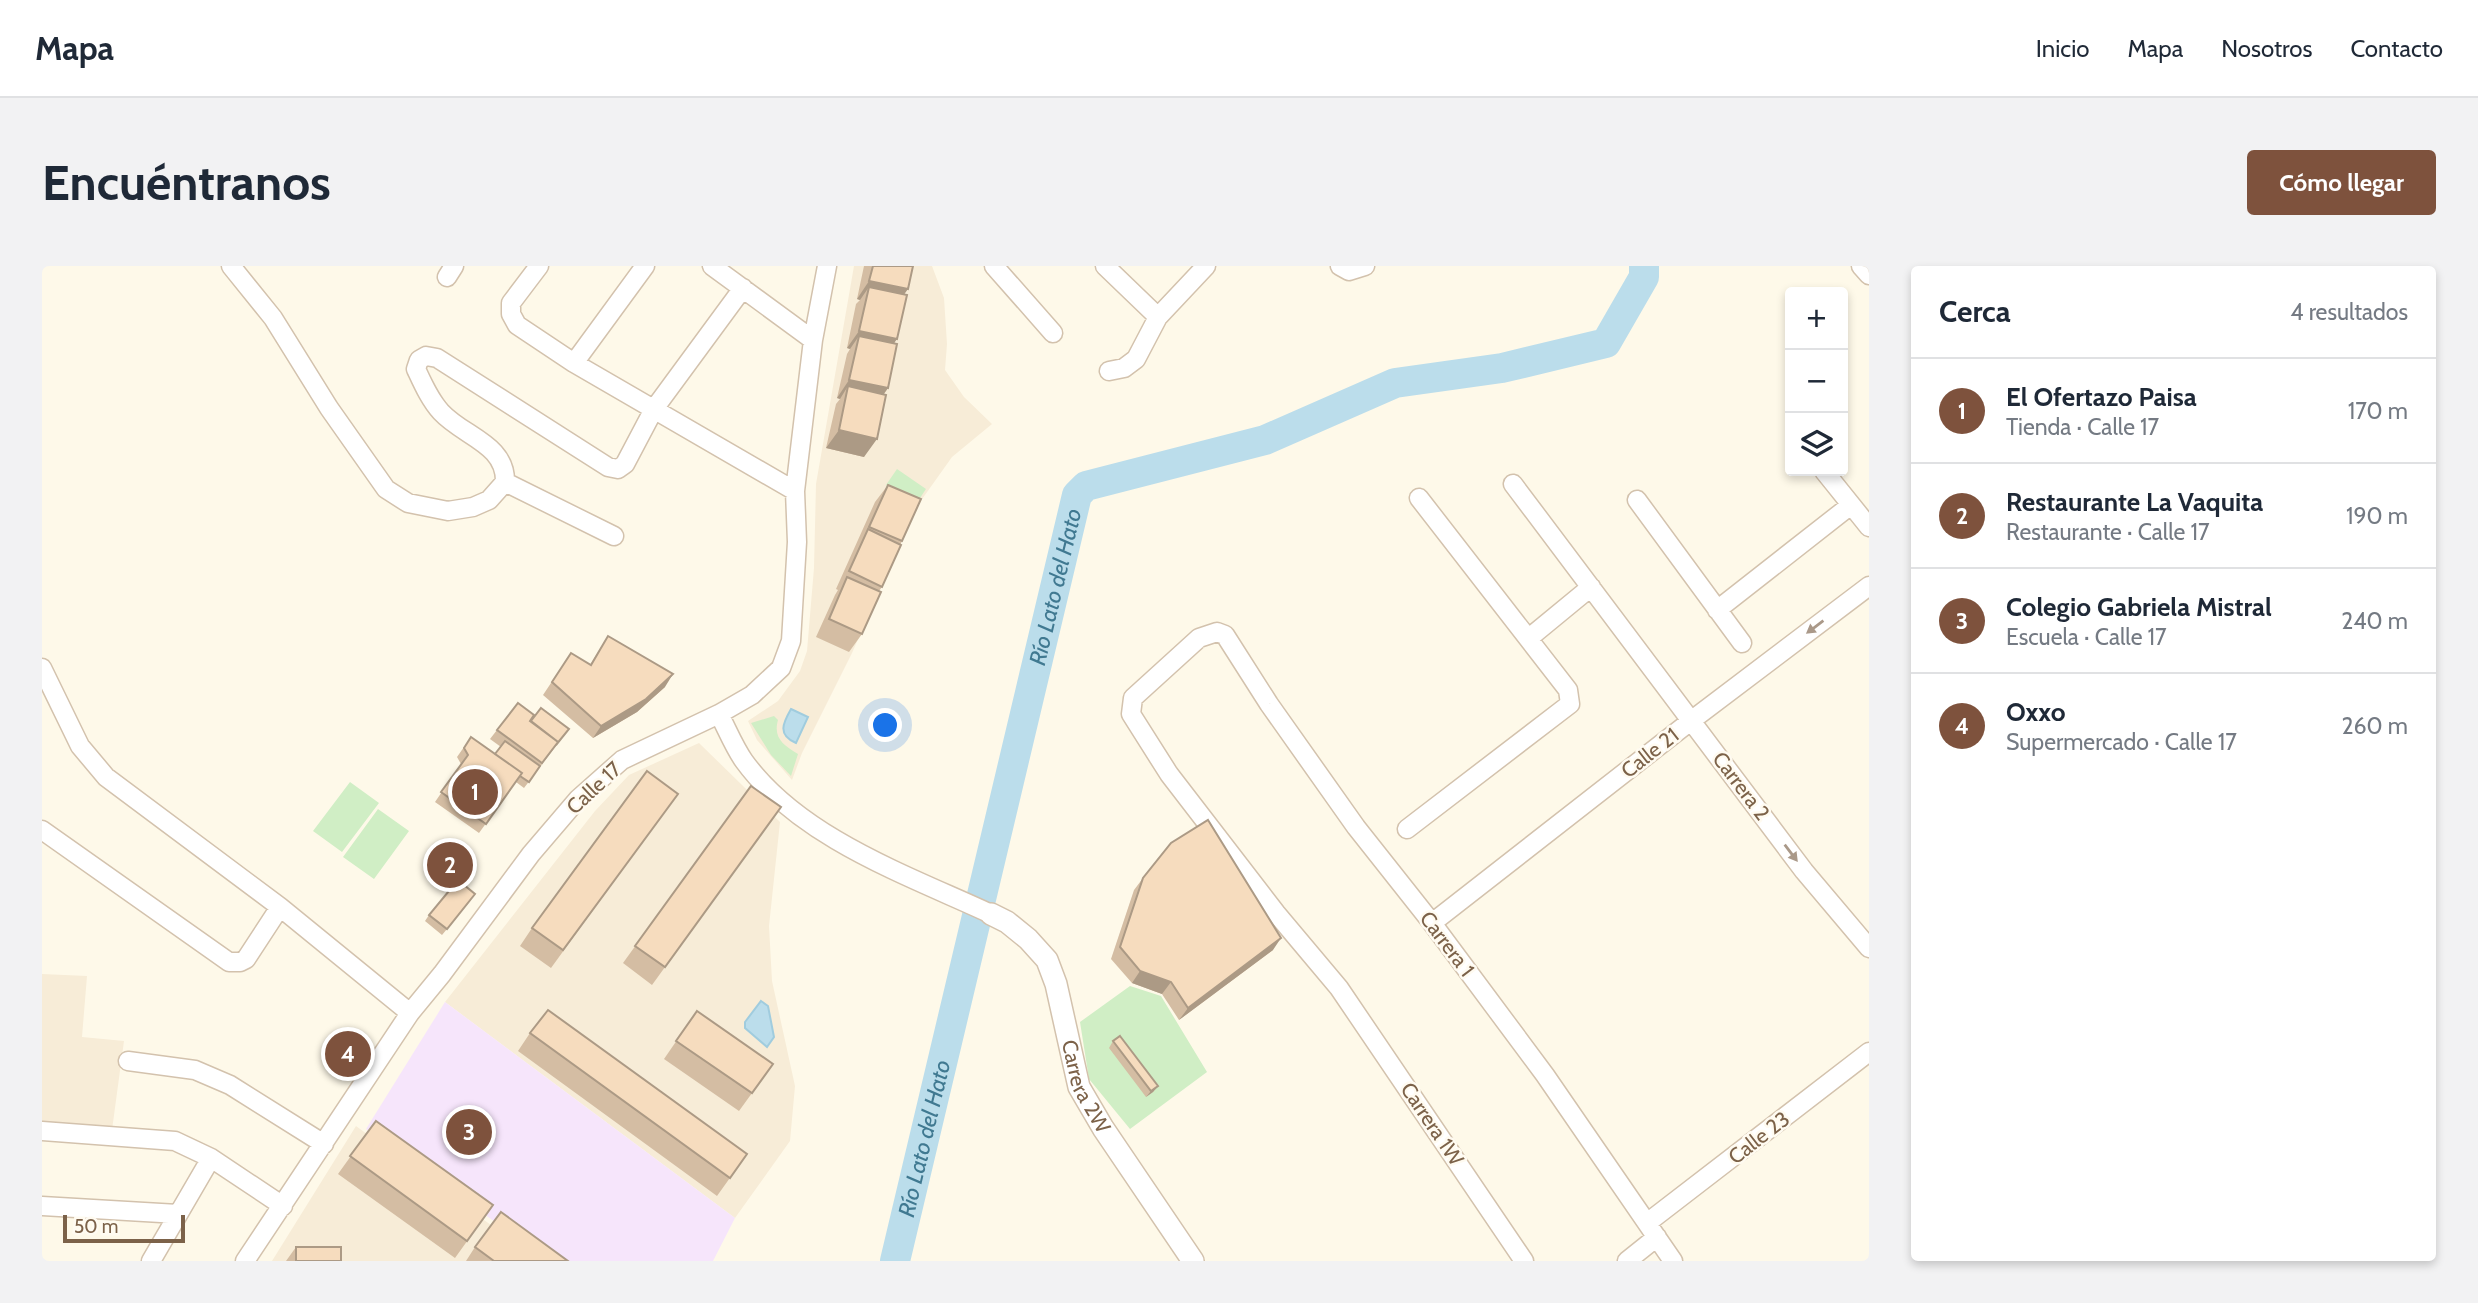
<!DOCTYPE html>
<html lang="es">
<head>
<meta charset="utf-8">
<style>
  :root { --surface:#fff; --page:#f2f2f3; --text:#1f2937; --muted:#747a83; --line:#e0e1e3; --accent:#7e523d }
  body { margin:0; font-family:Cabin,sans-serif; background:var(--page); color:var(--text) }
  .controls { position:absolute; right:21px; top:21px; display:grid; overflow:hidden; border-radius:7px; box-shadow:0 4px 10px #0003 }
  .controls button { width:63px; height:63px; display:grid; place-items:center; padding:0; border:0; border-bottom:2px solid var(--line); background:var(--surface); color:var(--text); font:35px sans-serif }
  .scale { position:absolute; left:21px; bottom:18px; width:122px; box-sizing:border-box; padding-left:7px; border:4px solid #7c6249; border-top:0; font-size:19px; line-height:24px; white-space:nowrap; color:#7c6249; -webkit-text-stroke:5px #fffbf1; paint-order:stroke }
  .you { position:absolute; left:844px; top:460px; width:24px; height:24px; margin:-18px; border:5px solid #fff; border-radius:50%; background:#1a73e8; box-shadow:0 0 0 10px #1a73e833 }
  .badge { display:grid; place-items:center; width:46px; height:46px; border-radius:50%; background:var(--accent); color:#fff; font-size:23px; font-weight:700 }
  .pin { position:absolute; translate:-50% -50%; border:4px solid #fff; box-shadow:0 2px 7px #0006 }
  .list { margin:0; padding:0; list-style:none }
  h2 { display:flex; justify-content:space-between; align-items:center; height:91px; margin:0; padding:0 28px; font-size:30px }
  h2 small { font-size:23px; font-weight:400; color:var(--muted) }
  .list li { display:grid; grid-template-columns:46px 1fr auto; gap:21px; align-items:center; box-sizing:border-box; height:105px; padding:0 28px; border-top:2px solid var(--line) }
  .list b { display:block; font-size:26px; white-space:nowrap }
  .list p { margin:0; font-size:23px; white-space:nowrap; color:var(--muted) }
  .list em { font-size:23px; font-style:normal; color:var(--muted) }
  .icon { flex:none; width:38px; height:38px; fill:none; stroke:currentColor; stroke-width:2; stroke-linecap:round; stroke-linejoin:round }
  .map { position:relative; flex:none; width:1827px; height:995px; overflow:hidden; border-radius:7px }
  header { display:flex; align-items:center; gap:42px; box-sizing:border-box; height:98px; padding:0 35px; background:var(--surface); border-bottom:2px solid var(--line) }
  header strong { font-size:33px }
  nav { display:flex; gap:38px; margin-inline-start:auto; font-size:24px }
  .intro { display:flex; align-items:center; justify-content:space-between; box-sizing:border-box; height:168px; padding:0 42px }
  h1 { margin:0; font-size:49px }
  .button { padding:18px 32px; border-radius:7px; background:var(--accent); color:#fff; font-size:24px; font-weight:700 }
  main { display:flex; gap:42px; padding:0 42px }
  aside { flex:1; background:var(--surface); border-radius:7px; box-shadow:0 4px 10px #0003 }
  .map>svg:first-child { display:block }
  .residential { fill:#f7ecd7 }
  .education { fill:#f6e5fb }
  .green { fill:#d0eec5 }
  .water { fill:#bbddeb; stroke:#a0ccde; stroke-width:2 }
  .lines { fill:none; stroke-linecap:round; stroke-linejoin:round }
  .river { stroke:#bbddeb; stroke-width:30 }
  .minor-casing { stroke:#d3c2ad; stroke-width:21 }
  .tertiary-casing { stroke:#d3c2ad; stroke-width:24 }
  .minor { stroke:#fff; stroke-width:18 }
  .tertiary { stroke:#fff; stroke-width:21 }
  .wall { fill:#d4bda3 }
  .shaded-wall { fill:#ac9a85 }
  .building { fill:#f6dcbe; stroke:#ac9a85; stroke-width:2 }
  .oneway { fill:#aa9989 }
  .labels { text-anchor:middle; stroke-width:5; stroke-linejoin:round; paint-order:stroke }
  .street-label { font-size:21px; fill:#7c6249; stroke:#fffbf1 }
  .water-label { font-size:23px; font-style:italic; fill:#407991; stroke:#fffbf1 }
</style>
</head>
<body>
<header>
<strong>Mapa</strong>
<nav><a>Inicio</a><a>Mapa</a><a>Nosotros</a><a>Contacto</a></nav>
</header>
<div class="intro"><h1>Encuéntranos</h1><a class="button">Cómo llegar</a></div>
<main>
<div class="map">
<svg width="1827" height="995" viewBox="0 0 1827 995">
  <rect width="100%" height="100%" fill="#fef9e9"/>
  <path class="residential" d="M812 0H890L902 32 905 78 903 104 922 131 950 158 910 191 873 243 810 387 760 487 750 514 715 474 706 455 736 435 758 405 765 385 772 302 774 218Z
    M657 477 738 556 727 660 730 715 753 820 748 875 693 952 403 736 553 545 587 509Z
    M0 708 45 710 40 771 82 775 70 864 0 862Z
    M314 860 498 995H230Z"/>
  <path class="education" d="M403 736 693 952 671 995H507L324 863Z"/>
  <path class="green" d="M855 203 884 223 874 238 844 219Z
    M732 450 736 454C731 472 741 479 756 488L749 510 729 489 709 457Z
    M308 516 337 537 300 586 271 565Z
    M336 543 367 565 332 613 301 591Z
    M1088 720 1119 730 1165 806 1088 863 1047 813 1038 756Z"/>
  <path class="water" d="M749 443 766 451 754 477C735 469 741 457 749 443Z
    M719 735 726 740 732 771 725 781 703 762V756Z"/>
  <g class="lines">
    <path class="river" id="s1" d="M853 995 1035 229 1044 220 1223 174 1353 117 1460 102 1564 77 1602 11V0"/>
    <defs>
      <path id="minor" d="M189 0 231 52 287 142 344 223 366 237 406 245 431 241 447 234 463 216C464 178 422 171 399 146 388 134 381 118 374 103L377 94 384 90 395 92 566 201 576 203 583 198 612 143 701 22
        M497 0 469 37V48L475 59 532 97 753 225
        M670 0 771 74
        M952 0 1011 67
        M1063 0 1116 51
        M1298 0 1307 5 1323 0
        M1819 0 1827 9
        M405 11 412 0
        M532 97 603 0
        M1067 105 1082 102 1094 93 1116 51 1164 0
        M1782 205 1827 261
        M463 216 572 270
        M1471 218 1762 605 1827 682
        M1595 234 1700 377
        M1675 344 1809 239
        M1487 372 1549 321
        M0 402 38 480 64 511 238 641 368 747
        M677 448C685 463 692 481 702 495 758 572 865 609 949 648
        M1365 563 1528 438 1526 424 1377 232
        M0 564 187 696H198L204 693 238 641
        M1390 657 1650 454 1827 320
        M86 795 153 804 188 819 282 878
        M0 865 133 875 169 892 241 940
        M0 940 136 948
        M1605 957 1827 786
        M109 995 169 892
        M203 995 368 747 400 708 489 588 536 533 580 494 677 448 710 429 739 402 749 375 755 276 753 225 771 74 785 0
        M1482 995 1297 722 1234 647 1127 508 1089 448 1091 432 1157 372 1175 366 1183 369 1227 438 1314 561 1390 657 1503 809 1631 995
        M1585 995 1615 971"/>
      <g id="tertiary">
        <path id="s2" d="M949 648 965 656 986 673 1005 694 1014 718 1037 821 1061 862 1151 995"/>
      </g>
    </defs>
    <use href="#minor" class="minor-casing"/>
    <use href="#tertiary" class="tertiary-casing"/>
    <use href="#minor" class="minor"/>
    <use href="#tertiary" class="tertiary"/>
  </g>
  <path class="wall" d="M822 0H871L862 28 852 78 846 122 842 128 822 191 784 182 794 138 798 133 795 132 805 88 808 83 805 82 814 38 818 34 815 33Z
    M846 219 860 275 840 321 837 325 820 368 807 386 774 371 793 329 796 324 794 323 833 236Z
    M566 370 623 421 595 446 551 472 501 429 529 387 548 399Z
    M476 437 492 449 527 463 482 522 474 516 437 567 393 536 419 498 415 491 429 471 453 488 459 481 448 473Z
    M709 520 739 541 610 719 581 697Z
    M623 545 509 702 478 680 490 662Z
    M1101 612 1231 684 1137 754 1120 728 1090 717 1069 693 1092 624Z
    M429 634 400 669 383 655 387 649Z
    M655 745 731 798 697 845 622 793Z
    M488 767 705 888 675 930 476 785Z
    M1071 775 1116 820 1111 826 1104 831 1067 782Z
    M334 855 451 939 413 992 296 908Z
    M254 981 299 995H244Z
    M433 981 526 995H424Z"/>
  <path class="shaded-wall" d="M827 15 866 23 853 41 827 21 818 34 815 33Z
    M817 65 855 73 843 90 817 70 808 83 805 82Z
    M807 114 846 122 833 140 806 120 798 133 795 132Z
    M797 164 835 173 822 191 784 182Z
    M631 408 623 421 595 446 551 472 559 460Z
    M1239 672 1231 684 1137 754 1146 742Z
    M1098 705 1129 716 1120 728 1090 717Z
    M1116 820 1111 826 1104 831 1109 825Z"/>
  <path class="building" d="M831 0H871L866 23 827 15Z
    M827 21 865 29 855 73 817 65Z
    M817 70 855 78 846 122 807 114Z
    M806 120 844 129 835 173 797 164Z
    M846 219 879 233 860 275 827 261Z
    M826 263 859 279 840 321 807 305Z
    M805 311 839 326 820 368 787 353Z
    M566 370 631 408 604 433 559 460 510 416 529 387 549 399Z
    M476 437 492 449 488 455 516 476 500 497 455 464Z
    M499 442 527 463 514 479 516 476 489 455Z
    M429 471 480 507 444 558 399 526 426 489 422 482Z
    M463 475 498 500 487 516 478 510 480 507 453 488Z
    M605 505 636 528 521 684 490 662Z
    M709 520 739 541 623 701 593 680Z
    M1166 554 1239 672 1146 742 1129 716 1098 705 1078 681 1101 612 1129 577Z
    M416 614 433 628 405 663 387 649Z
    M506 744 705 888 688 912 488 767Z
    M655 745 731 798 710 827 634 775Z
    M1078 770 1116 820 1109 825 1071 775Z
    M334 855 451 939 425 975 308 890Z
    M459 946 526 995H452L433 981Z
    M254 981H299V995H254Z"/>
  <defs><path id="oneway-solid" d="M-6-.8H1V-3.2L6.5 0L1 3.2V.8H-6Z" transform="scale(1.75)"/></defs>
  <g class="oneway">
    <use href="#oneway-solid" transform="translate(1773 361) rotate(143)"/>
    <use href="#oneway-solid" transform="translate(1749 587) rotate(53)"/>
  </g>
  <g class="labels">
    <g class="street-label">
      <text transform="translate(1608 487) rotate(-38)" y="7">Calle 21</text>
      <text transform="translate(1699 520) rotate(53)" y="7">Carrera 2</text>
      <text transform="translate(552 522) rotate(-43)" y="7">Calle 17</text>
      <text transform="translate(1405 678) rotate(53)" y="7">Carrera 1</text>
      <text dy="7" stroke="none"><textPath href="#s2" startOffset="206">Carrera 2W</textPath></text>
      <text transform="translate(1390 858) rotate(56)" y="7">Carrera 1W</text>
      <text transform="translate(1717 872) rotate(-38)" y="7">Calle 23</text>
    </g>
    <g class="water-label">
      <text dy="8" stroke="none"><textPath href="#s1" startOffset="693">Río Lato del Hato</textPath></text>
      <text dy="8" stroke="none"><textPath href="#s1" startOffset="126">Río Lato del Hato</textPath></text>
    </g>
  </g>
</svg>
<div class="controls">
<button>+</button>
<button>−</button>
<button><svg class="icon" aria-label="layers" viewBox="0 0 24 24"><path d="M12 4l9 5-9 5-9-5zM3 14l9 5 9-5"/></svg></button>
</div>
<div class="scale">50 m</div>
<div class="you"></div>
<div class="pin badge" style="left:433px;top:526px">1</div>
<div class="pin badge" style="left:408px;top:599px">2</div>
<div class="pin badge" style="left:427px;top:866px">3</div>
<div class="pin badge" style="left:306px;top:788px">4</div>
</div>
<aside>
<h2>Cerca<small>4 resultados</small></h2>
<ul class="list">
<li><span class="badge">1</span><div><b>El Ofertazo Paisa</b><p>Tienda · Calle 17</p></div><em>170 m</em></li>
<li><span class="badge">2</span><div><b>Restaurante La Vaquita</b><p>Restaurante · Calle 17</p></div><em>190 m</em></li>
<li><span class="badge">3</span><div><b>Colegio Gabriela Mistral</b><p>Escuela · Calle 17</p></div><em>240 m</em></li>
<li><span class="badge">4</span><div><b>Oxxo</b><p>Supermercado · Calle 17</p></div><em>260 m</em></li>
</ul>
</aside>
</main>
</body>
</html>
